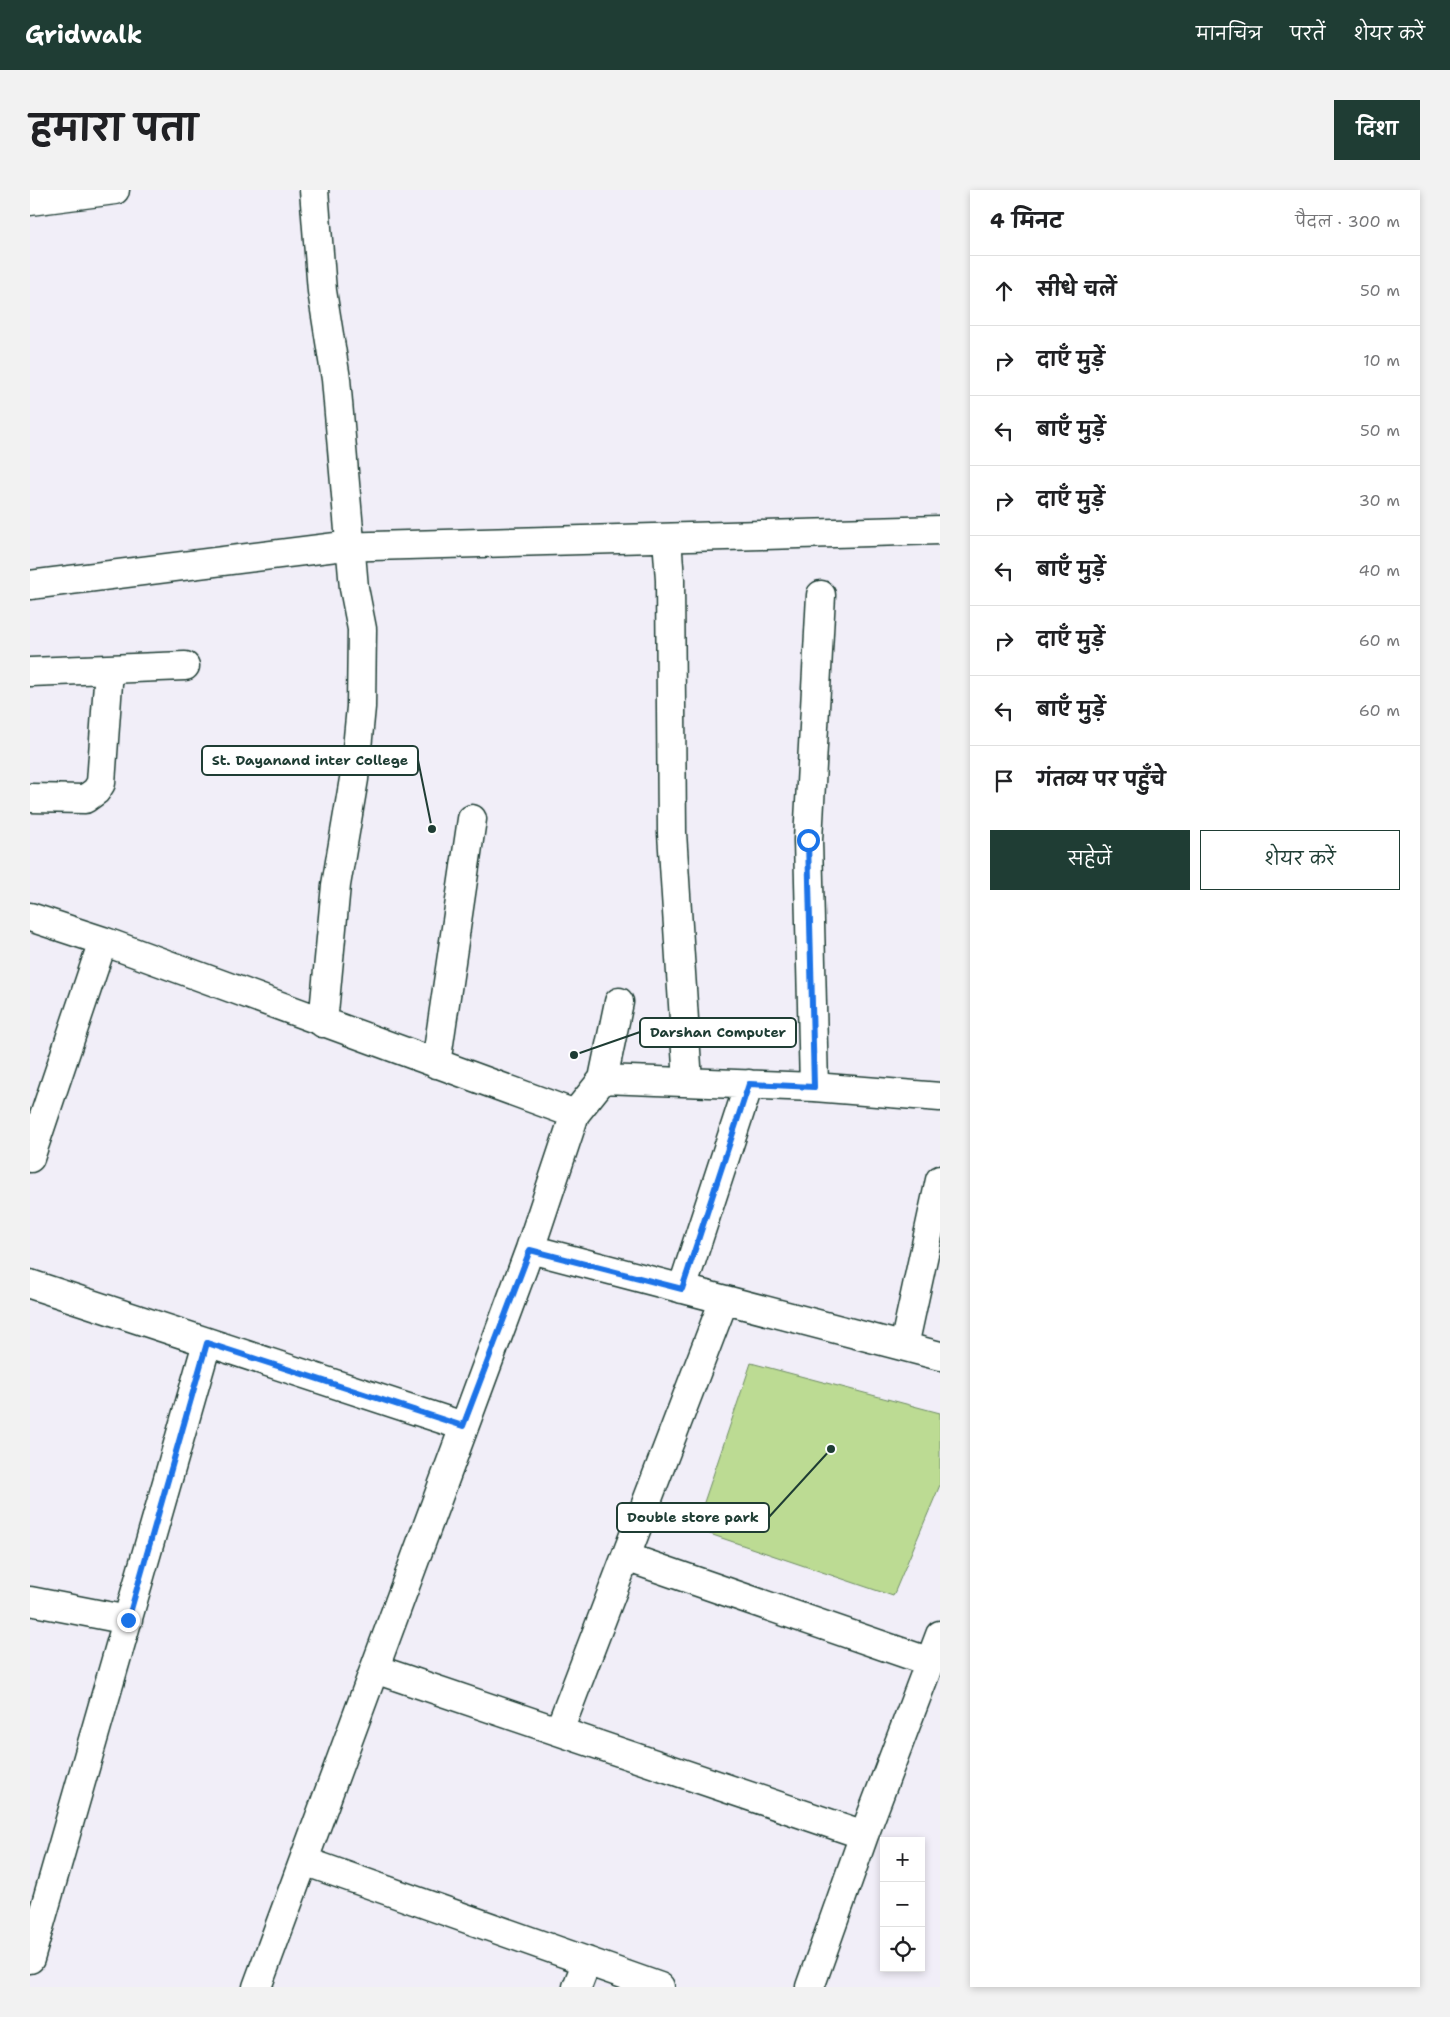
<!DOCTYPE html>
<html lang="hi">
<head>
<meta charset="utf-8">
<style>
  :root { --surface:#fff; --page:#f2f2f2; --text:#202124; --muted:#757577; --line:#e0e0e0; --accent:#1f3d34 }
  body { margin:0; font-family:"Shantell Sans","Playpen Sans Deva",sans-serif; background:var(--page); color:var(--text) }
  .controls { position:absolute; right:15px; bottom:15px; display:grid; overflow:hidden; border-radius:0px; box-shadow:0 2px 8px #0003 }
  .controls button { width:45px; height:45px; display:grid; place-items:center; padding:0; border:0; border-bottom:1px solid var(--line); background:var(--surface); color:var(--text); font:25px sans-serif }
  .stop { position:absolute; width:15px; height:15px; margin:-11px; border:4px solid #1a73e8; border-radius:50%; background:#fff }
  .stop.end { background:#1a73e8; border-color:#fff; box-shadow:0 1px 5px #0008 }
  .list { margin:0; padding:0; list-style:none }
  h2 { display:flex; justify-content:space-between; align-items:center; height:65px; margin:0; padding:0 20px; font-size:21px }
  h2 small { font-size:16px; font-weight:400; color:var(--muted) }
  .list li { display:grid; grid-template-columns:32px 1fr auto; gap:15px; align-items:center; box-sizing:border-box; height:70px; padding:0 20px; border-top:1px solid var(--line) }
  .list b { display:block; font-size:19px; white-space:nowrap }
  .list em { font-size:16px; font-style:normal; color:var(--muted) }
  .actions { display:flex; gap:10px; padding:15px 20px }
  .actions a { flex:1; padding:11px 0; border:1px solid var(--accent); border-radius:0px; text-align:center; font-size:18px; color:var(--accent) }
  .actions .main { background:var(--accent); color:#fff }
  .icon { flex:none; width:28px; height:28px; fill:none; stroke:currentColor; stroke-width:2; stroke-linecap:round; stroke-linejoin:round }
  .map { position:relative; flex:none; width:910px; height:1797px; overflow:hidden; border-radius:0px }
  header { display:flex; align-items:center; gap:30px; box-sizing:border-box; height:70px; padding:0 25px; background:var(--accent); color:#fff }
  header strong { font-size:24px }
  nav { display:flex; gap:28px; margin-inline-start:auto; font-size:18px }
  .intro { display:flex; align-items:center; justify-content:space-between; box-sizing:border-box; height:120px; padding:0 30px }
  h1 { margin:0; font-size:35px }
  .button { padding:12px 22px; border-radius:0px; background:var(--accent); color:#fff; font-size:18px; font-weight:700 }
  main { display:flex; gap:30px; padding:0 30px }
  aside { flex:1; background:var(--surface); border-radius:0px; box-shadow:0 2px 8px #0003 }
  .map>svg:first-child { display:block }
  .green { fill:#bcdb93; stroke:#6e8c64 }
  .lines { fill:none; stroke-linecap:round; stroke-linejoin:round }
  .minor-casing { stroke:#1f3d34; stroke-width:31 }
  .secondary-casing { stroke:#1f3d34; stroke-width:31 }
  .minor { stroke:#fff; stroke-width:28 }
  .secondary { stroke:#fff; stroke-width:28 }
  .route { stroke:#1a73e8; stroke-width:6 }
  .leader { fill:none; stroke:#1f3d34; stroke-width:2 }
  .callout-dot { fill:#1f3d34; stroke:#fff; stroke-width:2 }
  .callout { fill:#fff; stroke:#1f3d34; stroke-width:2 }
  .callout-label { font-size:14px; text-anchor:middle; font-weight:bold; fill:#1f3d34 }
</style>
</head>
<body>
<header>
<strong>Gridwalk</strong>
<nav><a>मानचित्र</a><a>परतें</a><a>शेयर करें</a></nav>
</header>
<div class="intro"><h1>हमारा पता</h1><a class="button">दिशा</a></div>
<main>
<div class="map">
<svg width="910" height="1797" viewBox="0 0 910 1797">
  <rect width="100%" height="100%" fill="#f1eef8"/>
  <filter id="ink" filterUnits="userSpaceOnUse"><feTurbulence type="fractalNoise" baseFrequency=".02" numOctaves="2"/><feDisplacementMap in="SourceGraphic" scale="10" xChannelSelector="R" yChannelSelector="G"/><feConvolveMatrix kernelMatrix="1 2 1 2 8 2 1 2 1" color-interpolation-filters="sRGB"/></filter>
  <g filter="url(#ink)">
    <path class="green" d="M721 1173 910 1223V1295L863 1406 665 1339Z"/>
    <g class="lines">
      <defs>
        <path id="minor" d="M284 0 292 101 306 189 324 398 332 439 331 517 324 589 306 695 293 833
          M637 348 640 390 642 643 658 892
          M0 395 306 357 910 340
          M0 482 155 476
          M0 608 55 609 66 601 71 593 79 479
          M0 727 73 751 545 924
          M406 874 442 629
          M573 889 784 897 910 907
          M784 897 778 650 791 405
          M0 968 73 751
          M500 1059 545 924 573 889 589 812
          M0 1094 433 1236
          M652 1099 719 894
          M874 1156 910 990
          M596 1367 900 1472
          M0 1411 98 1430
          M345 1479 834 1645
          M529 1541 694 1110
          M274 1671 630 1797
          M0 1769 177 1153
          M227 1797C319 1551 407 1305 500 1059L910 1166
          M547 1797 557 1771
          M780 1797 834 1645 910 1445"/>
        <path id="secondary" d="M0 11 85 0"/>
      </defs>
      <use href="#minor" class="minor-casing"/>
      <use href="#secondary" class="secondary-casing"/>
      <use href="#minor" class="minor"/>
      <use href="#secondary" class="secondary"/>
    </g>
  </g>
  <g class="lines" filter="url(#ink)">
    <path class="route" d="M98 1430 177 1153 433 1236 500 1060 652 1099 719 894 784 897 778 650"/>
  </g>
  <path class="leader" d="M402 639L388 570M544 865L610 842M801 1259L739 1327"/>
  <g class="callout-dot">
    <circle cx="402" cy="639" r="5"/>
    <circle cx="544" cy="865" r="5"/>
    <circle cx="801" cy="1259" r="5"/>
  </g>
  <g class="callout">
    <rect x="172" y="556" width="216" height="29" rx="5"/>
    <rect x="610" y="828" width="156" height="29" rx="5"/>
    <rect x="587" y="1313" width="152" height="29" rx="5"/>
  </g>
  <g class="callout-label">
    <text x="280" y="575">St. Dayanand inter College</text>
    <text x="688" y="847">Darshan Computer</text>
    <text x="663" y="1332">Double store park</text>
  </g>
</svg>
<div class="controls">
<button>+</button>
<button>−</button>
<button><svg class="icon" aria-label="locate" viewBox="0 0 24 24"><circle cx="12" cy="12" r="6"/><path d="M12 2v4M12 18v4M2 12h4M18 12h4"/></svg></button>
</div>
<div class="stop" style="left:778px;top:650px"></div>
<div class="stop end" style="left:98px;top:1430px"></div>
</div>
<aside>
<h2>4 मिनट<small>पैदल · 300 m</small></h2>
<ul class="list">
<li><svg class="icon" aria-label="ahead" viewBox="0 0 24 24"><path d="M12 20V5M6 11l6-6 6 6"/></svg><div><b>सीधे चलें</b></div><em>50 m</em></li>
<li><svg class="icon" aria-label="right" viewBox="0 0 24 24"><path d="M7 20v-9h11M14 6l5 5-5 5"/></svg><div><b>दाएँ मुड़ें</b></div><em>10 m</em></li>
<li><svg class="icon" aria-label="left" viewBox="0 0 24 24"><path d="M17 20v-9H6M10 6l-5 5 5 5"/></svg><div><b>बाएँ मुड़ें</b></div><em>50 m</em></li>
<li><svg class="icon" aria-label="right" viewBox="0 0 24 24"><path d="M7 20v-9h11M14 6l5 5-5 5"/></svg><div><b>दाएँ मुड़ें</b></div><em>30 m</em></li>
<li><svg class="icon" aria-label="left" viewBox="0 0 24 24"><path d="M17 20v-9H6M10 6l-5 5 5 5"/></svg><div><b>बाएँ मुड़ें</b></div><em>40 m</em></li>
<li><svg class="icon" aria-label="right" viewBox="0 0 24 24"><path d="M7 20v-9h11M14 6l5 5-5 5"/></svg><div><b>दाएँ मुड़ें</b></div><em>60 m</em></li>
<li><svg class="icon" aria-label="left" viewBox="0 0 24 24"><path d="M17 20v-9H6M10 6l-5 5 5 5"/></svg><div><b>बाएँ मुड़ें</b></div><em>60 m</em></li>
<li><svg class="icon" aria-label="arrive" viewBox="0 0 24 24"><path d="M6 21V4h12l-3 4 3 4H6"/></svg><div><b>गंतव्य पर पहुँचे</b></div></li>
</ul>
<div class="actions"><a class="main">सहेजें</a><a>शेयर करें</a></div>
</aside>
</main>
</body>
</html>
